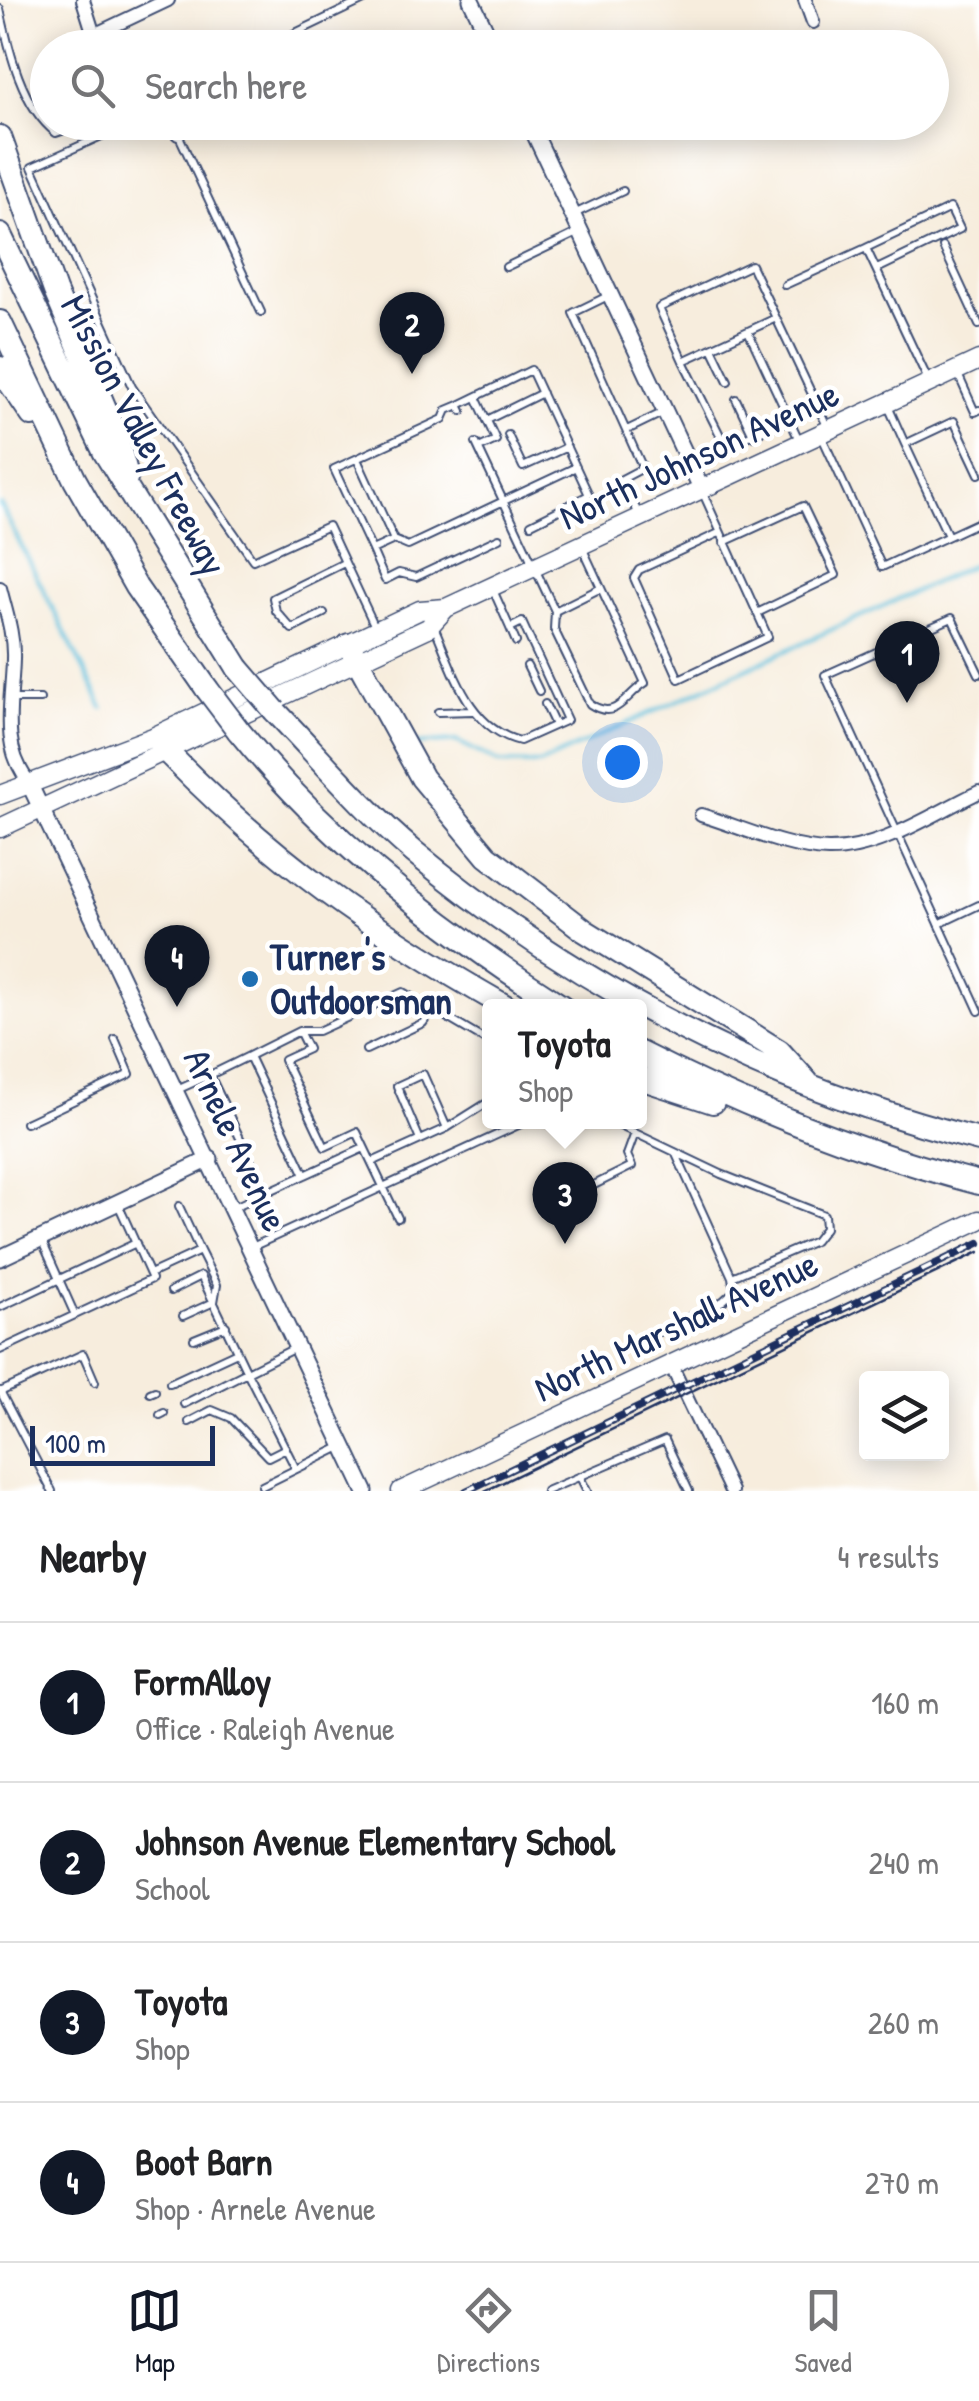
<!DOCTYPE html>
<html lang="en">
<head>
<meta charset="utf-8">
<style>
  :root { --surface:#fff; --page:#f2f2f2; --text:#202124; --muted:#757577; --line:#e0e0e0; --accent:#111827 }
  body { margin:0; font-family:"Patrick Hand",sans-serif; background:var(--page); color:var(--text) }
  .controls { position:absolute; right:30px; bottom:30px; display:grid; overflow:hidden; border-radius:10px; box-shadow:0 5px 25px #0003 }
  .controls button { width:90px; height:90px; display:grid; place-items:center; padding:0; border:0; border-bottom:2px solid var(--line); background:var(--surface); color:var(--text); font:50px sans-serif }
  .scale { position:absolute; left:30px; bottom:25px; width:185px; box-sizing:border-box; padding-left:10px; border:5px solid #1b2f5e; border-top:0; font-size:28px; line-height:35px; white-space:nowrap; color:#1b2f5e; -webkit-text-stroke:8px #fff; paint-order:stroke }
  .you { position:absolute; left:622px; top:762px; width:35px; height:35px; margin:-25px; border:8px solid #fff; border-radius:50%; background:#1a73e8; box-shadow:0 0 0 15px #1a73e833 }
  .badge { display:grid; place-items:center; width:65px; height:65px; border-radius:50%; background:var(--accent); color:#fff; font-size:32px; font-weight:700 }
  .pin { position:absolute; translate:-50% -82px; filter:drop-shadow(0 2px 5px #0008) }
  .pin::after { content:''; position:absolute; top:52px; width:35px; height:30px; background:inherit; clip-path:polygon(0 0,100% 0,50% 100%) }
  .popup { position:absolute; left:482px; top:999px; width:165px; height:130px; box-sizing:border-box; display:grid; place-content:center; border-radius:10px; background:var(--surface); filter:drop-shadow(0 2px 8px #0005); font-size:32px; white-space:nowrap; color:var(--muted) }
  .popup b { font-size:38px; color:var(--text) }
  .popup::after { content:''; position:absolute; left:50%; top:100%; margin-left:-20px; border:20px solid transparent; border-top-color:var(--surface) }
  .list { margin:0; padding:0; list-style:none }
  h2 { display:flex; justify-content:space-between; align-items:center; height:130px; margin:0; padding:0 40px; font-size:42px }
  h2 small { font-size:32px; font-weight:400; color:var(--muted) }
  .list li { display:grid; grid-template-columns:65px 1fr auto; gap:30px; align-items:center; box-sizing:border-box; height:160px; padding:0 40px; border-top:2px solid var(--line) }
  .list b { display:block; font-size:38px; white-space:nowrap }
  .list p { margin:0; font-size:32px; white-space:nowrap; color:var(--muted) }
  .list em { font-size:32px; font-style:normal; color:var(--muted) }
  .icon { flex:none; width:55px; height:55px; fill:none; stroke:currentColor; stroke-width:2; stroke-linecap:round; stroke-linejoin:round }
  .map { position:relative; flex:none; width:979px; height:1491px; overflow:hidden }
  .search { position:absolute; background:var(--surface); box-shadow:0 5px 25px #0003; left:30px; right:30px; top:30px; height:110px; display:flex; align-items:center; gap:25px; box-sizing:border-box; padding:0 35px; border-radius:55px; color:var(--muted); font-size:38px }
  .sheet { height:770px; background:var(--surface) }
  nav { display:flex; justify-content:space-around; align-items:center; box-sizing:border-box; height:140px; border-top:2px solid var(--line); background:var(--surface); font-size:28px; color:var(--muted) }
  nav a { display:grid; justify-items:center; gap:5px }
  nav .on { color:var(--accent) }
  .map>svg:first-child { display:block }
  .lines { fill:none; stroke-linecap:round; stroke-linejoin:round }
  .stream { stroke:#5ec0dc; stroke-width:4 }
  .service-casing { stroke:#3c4c71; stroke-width:10 }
  .minor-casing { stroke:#3c4c71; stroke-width:16 }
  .tertiary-casing { stroke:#3c4c71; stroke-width:19 }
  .secondary-casing { stroke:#3c4c71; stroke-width:21 }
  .motorway-casing { stroke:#3c4c71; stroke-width:26 }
  .service { stroke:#fff; stroke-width:6 }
  .minor { stroke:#fff; stroke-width:12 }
  .tertiary { stroke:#fff; stroke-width:15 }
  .secondary { stroke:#fff; stroke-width:18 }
  .motorway { stroke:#fff; stroke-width:22 }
  .tram { stroke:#1b2f5e; stroke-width:2.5 }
  .rail-casing { stroke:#1b2f5e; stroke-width:8 }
  .rail { stroke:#fff; stroke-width:4; stroke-dasharray:11; stroke-linecap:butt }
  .motorway-bridge-casing { stroke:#3c4c71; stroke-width:26; stroke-linecap:butt }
  .motorway-bridge { stroke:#fff; stroke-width:22 }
  .poi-dot { fill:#1f6fb2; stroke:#fff; stroke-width:4 }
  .labels { text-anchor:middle; stroke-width:9; stroke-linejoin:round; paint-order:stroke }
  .street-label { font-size:38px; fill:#1b2f5e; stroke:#fff }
  .poi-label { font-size:38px; font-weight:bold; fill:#1b2f5e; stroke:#fff; text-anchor:start }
</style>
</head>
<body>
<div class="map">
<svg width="979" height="1491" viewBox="0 0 979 1491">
  <rect width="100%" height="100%" fill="#fff"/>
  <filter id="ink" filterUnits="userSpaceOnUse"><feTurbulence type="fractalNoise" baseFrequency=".01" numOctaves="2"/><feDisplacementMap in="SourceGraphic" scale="20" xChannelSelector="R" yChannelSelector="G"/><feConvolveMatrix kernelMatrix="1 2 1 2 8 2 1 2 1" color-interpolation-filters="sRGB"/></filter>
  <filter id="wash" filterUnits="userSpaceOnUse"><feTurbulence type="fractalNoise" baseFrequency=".0048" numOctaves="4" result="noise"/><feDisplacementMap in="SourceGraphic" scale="40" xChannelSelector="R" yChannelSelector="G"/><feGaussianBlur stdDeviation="2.25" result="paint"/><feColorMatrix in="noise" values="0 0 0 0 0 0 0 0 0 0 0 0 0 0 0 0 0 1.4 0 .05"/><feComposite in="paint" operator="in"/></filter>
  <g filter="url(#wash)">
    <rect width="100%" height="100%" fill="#f7eddd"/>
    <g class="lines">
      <path class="stream" d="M979 170 973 199 979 231
        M0 504 103 708
        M417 744 456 741 500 763 539 764 979 562"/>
    </g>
  </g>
  <g filter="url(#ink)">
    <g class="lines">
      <defs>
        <path id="service" d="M0 9C9 51 22 107 56 133L88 122
          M264 48 364 0
          M133 122 32 167 132 387 253 560 328 526 376 629
          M179 136 261 312
          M574 214 623 191
          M943 247 979 325
          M866 248 950 208 960 229 877 269
          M506 267 579 232
          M785 285 866 248 929 382
          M610 295 573 313 641 464V469L622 479 640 517
          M748 331 776 318
          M712 348 728 381
          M683 361 659 308 751 265 827 426
          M957 372 975 412 979 410
          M476 397 496 440 479 448
          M736 399 754 437
          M459 405 531 370 576 467 408 546 394 540 372 550 334 469 443 419 447 410 459 405 462 411
          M888 406 905 444 954 421 979 474
          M487 420 542 393
          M790 420 725 445 683 361 748 331 800 442
          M627 430 662 413
          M508 435 523 467 567 447
          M821 435 882 567 979 522
          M476 443 555 611 554 629 590 704C617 722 625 695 645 683L582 547
          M905 444 948 536
          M357 459 394 540
          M702 491 768 637 679 679 634 578 639 570 719 533
          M531 524 589 495 576 467
          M724 542 803 506 836 575 757 613
          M372 550 385 580 399 573 416 577 499 538
          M555 611 601 588
          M324 613 292 629 276 611 273 598 344 563
          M433 624C453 668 467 728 520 741L567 720 522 622 510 628 493 590
          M510 628 516 642
          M527 666 539 691
          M979 674 952 618 825 675 979 1011
          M10 699H40
          M545 704 555 725
          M438 712 473 711
          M939 924 979 905
          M299 1031 308 1049 284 1060 325 1147 357 1132 398 1218
          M366 1050 423 1023 433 1009
          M249 1056 299 1031H318L403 992 490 1043
          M177 1090 210 1075
          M612 1122 721 1174 824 1215 825 1228 815 1241 732 1277 675 1152
          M26 1123 130 1074 115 1039
          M420 1140 397 1086 423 1074 447 1128
          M372 1162 447 1128 490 1101
          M305 1175 364 1148
          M580 1192 632 1166 627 1155 635 1133
          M234 1207 305 1175 249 1056 210 1075 265 1191
          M41 1239 75 1315
          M252 1247 525 1122
          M150 1274 200 1251 179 1206
          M171 1291 201 1276 247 1372 184 1404
          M0 1307 136 1243
          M183 1316 214 1302 217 1285 200 1251
          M194 1339 226 1326
          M640 1341 723 1301 734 1291 732 1277
          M0 1350 152 1279 118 1204
          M170 1383 237 1352
          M0 1391 52 1491
          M0 1392 83 1354 95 1382
          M150 1393 155 1391
          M160 1415 164 1413
          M189 1422 212 1410 231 1418 268 1457 286 1448
          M296 1469 247 1372 297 1347
          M581 1479 587 1491
          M262 1486 343 1446
          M546 1491 665 1440 689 1491"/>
        <path id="minor" d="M83 0 94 35 104 48
          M805 0 813 22
          M94 35 168 0
          M168 122 178 134
          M0 588C6 612 14 635 13 659 12 703 0 744 28 781
          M701 815C741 827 787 849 828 850 879 851 934 813 979 792
          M671 1365 731 1491"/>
        <path id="tertiary" d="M471 0 494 48
          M529 122 702 490
          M28 781 365 1491
          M0 1258 210 1159"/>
        <path id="secondary" d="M0 795 153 737 420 610 446 608
          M0 828 428 628 446 608 979 360
          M401 1491 979 1220"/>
        <path id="motorway" d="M0 137 55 291 115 432 127 476
          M0 235 105 453 238 668
          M0 322 75 480 136 587 207 689
          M0 368 32 415
          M349 645 422 778 487 856 585 931 779 1051 807 1082
          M275 711C320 758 364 810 414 852 578 988 773 1088 979 1140
          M238 730C326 839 443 931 561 1006
          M166 751C275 863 370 929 505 1006
          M640 1053C750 1109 860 1152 979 1183
          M640 1078 713 1102"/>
      </defs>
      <use href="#service" class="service-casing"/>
      <use href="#minor" class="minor-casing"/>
      <use href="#tertiary" class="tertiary-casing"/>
      <use href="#secondary" class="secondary-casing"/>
      <use href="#motorway" class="motorway-casing"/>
      <use href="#service" class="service"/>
      <use href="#minor" class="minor"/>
      <use href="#tertiary" class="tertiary"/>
      <use href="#secondary" class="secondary"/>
      <use href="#motorway" class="motorway"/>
      <path class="tram" d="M485 1491 979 1252"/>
      <defs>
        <path id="rail" d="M466 1491 979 1243"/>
      </defs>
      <use href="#rail" class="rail-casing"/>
      <use href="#rail" class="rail"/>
      <defs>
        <path id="motorway-bridge" d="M238 668 275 711
          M207 689 238 730"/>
      </defs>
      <use href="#motorway-bridge" class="motorway-bridge-casing"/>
      <use href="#motorway-bridge" class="motorway-bridge"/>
    </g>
  </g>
  <circle class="poi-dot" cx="250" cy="979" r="10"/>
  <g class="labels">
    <g class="street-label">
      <text transform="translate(144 435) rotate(62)" y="13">Mission Valley Freeway</text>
      <text transform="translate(699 455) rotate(-25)" y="13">North Johnson Avenue</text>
      <text transform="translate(236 1140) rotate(65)" y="13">Arnele Avenue</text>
      <text transform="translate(676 1326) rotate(-25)" y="13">North Marshall Avenue</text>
    </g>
    <g class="poi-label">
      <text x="270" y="970">Turner's<tspan x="270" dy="44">Outdoorsman</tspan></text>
    </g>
  </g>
</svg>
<div class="controls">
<button><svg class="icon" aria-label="layers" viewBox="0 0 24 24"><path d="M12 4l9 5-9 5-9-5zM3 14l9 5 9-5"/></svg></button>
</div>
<div class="scale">100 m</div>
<div class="you"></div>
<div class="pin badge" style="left:907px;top:703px">1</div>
<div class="pin badge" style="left:412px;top:374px">2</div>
<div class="pin badge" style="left:565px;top:1244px">3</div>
<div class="popup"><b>Toyota</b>Shop</div>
<div class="pin badge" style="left:177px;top:1007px">4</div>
<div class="search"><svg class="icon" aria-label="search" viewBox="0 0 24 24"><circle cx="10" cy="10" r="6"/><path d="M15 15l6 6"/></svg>Search here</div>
</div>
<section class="sheet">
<h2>Nearby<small>4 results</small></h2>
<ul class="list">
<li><span class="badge">1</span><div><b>FormAlloy</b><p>Office · Raleigh Avenue</p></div><em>160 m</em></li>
<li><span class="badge">2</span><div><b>Johnson Avenue Elementary School</b><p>School</p></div><em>240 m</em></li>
<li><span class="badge">3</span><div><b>Toyota</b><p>Shop</p></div><em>260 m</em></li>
<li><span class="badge">4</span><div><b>Boot Barn</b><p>Shop · Arnele Avenue</p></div><em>270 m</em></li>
</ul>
</section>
<nav>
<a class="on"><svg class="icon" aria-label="map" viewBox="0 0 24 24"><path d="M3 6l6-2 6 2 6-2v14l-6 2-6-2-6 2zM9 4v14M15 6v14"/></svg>Map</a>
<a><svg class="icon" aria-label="directions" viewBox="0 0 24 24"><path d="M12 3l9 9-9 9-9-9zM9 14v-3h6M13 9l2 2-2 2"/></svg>Directions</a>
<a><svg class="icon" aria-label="saved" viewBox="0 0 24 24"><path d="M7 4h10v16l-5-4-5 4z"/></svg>Saved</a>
</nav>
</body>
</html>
